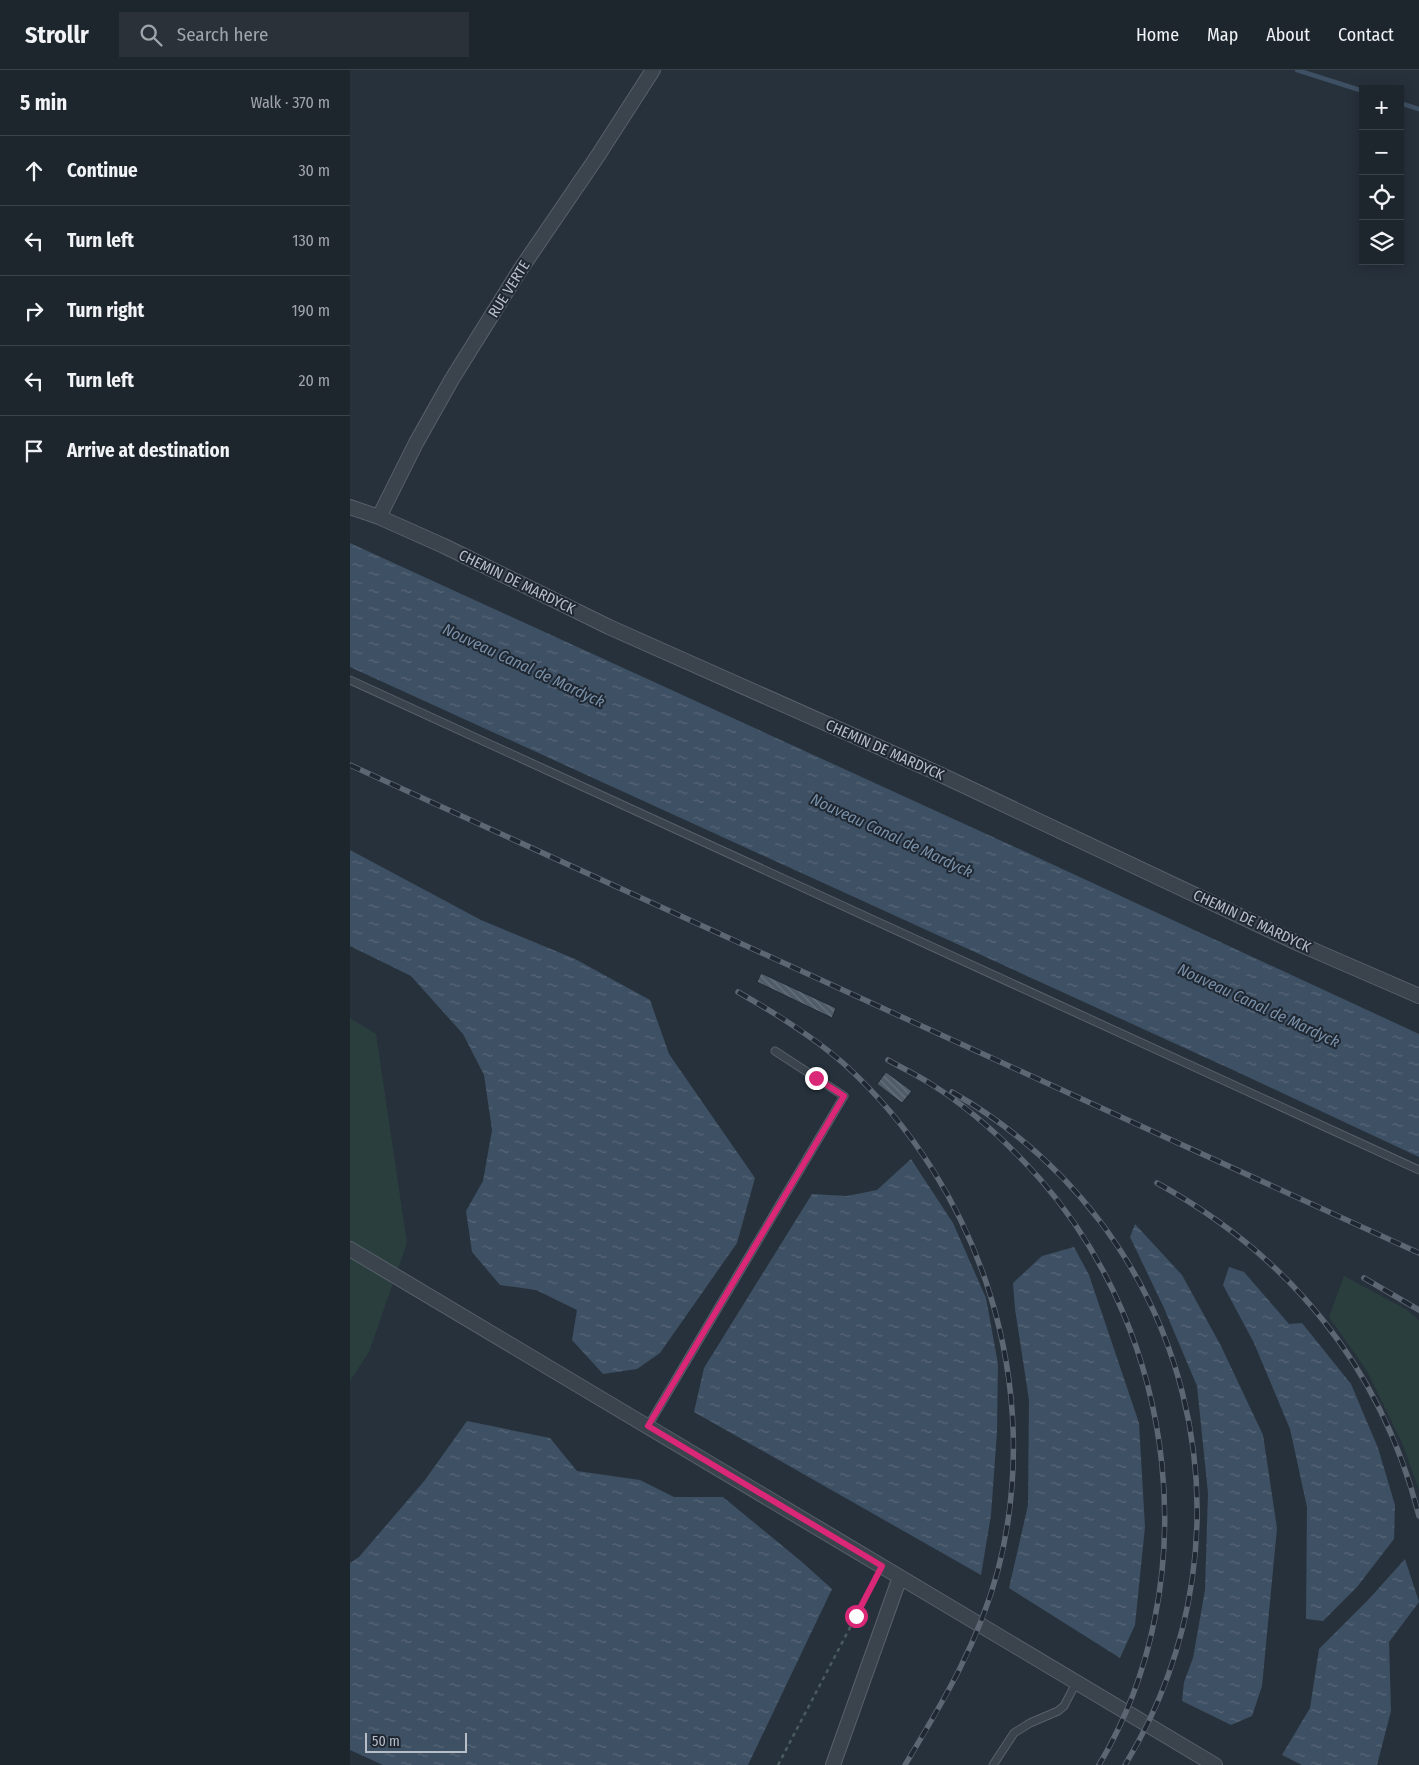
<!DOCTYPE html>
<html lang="en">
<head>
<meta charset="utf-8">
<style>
  :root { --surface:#1d252d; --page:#2a3139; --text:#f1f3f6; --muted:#a0a5aa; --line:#3b4249 }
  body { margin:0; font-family:"Fira Sans Condensed",sans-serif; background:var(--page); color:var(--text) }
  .controls { position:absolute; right:15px; top:15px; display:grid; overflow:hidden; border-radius:0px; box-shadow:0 2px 12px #0003 }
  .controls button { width:45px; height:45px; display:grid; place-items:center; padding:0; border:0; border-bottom:1px solid var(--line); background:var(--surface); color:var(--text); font:25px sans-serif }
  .scale { position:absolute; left:15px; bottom:12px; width:102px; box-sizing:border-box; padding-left:5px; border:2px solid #b7bec8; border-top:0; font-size:14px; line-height:18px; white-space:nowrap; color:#b7bec8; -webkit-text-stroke:4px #1f2832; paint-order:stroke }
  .stop { position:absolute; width:15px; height:15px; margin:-11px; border:4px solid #db2777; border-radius:50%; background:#fff }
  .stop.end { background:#db2777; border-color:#fff; box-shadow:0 1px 5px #0008 }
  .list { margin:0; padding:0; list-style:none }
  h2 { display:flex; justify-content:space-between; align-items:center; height:65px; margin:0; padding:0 20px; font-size:21px }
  h2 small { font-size:16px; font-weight:400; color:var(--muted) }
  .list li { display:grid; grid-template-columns:32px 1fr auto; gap:15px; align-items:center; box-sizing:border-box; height:70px; padding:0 20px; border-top:1px solid var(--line) }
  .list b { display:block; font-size:19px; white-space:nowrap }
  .list em { font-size:16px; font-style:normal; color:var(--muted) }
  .icon { flex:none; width:28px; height:28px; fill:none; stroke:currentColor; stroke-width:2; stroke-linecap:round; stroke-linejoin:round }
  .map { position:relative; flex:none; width:1069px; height:1695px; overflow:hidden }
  header { display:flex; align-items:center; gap:30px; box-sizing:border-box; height:70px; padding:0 25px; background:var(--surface); border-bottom:1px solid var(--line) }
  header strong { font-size:24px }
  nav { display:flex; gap:28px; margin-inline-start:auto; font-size:18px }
  .search { width:350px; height:45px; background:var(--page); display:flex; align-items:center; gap:12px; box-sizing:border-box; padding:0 18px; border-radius:0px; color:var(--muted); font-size:19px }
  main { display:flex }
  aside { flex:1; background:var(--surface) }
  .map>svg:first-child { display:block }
  .grass { fill:#2a3e3e }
  .water { fill:url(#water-ripples) }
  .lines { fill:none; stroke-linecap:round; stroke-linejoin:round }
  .stream { stroke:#3e5063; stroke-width:4.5 }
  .building { fill:url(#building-back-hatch); stroke:#212a34 }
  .lane-casing { stroke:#58616b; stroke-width:9 }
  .street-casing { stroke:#58616b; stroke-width:16 }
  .path { stroke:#495b5d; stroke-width:2.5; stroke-dasharray:4 4; stroke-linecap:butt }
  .lane { stroke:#3b434d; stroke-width:7 }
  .street { stroke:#3b434d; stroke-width:14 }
  .rail-casing { stroke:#5d6773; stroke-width:5.5 }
  .rail { stroke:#1f2832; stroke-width:4; stroke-dasharray:11; stroke-linecap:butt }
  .route { stroke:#db2777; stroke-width:6 }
  .labels { text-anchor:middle; stroke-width:4; stroke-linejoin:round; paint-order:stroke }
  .street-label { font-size:15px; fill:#b7bec8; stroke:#1f2832 }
  .water-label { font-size:16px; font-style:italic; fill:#7a90a8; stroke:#1f2832 }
</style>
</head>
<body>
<header>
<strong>Strollr</strong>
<div class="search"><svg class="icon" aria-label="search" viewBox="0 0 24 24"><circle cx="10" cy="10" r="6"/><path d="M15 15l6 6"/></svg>Search here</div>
<nav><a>Home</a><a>Map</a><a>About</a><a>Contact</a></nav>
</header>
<main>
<aside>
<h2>5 min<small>Walk · 370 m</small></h2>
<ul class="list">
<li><svg class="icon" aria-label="ahead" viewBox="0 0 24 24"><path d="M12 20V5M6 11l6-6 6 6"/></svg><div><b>Continue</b></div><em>30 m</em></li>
<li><svg class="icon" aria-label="left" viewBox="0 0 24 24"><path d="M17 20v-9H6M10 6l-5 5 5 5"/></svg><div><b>Turn left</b></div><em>130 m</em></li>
<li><svg class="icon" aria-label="right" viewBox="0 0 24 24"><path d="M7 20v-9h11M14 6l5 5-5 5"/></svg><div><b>Turn right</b></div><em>190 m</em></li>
<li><svg class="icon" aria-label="left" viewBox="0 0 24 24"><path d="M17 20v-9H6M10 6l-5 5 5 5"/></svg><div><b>Turn left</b></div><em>20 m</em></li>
<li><svg class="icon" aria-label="arrive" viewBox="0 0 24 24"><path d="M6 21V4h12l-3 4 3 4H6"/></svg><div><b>Arrive at destination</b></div></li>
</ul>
</aside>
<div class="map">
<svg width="1069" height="1695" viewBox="0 0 1069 1695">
  <defs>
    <pattern id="water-ripples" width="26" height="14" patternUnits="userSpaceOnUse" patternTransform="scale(1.25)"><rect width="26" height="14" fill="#3e5063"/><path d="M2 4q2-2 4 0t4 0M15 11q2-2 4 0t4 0" fill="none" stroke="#586778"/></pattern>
    <pattern id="building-back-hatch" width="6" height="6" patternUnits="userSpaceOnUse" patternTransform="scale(1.25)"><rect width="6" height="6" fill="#505c67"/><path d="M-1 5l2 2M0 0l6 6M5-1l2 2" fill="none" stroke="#67727b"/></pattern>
  </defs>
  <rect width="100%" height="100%" fill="#27313c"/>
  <path class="grass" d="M0 948 26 964 57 1173 19 1282 0 1311Z
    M994 1206 1057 1240 1069 1250V1420L1053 1375 1017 1301 979 1247Z"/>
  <path class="water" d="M0 473 656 773 1069 964V1087L883 1000 0 597Z
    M0 780 131 850 225 889 300 930 319 984 405 1108 387 1173 310 1283 287 1299 253 1304 222 1270 227 1240 186 1220 150 1215 122 1182 116 1141 133 1111 142 1060 134 1005 113 964 61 906 0 876Z
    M561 1089 603 1153 636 1228 648 1294 647 1362 641 1445 631 1505 344 1342 354 1298 462 1124 497 1126 527 1120Z
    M785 1154 832 1205 871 1276 913 1365 927 1458 912 1616 902 1646 881 1655 832 1631 834 1612 843 1588 855 1520 858 1423 847 1316 814 1238 780 1167Z
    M724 1177 739 1205 789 1353 795 1457 785 1555 770 1588 659 1518 678 1435 679 1330 665 1239 663 1213 692 1186Z
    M879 1197 894 1202 939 1254 952 1253 1001 1314 1028 1378 1045 1435 1044 1469 1007 1517 973 1551 956 1549 957 1437 940 1359 904 1273 873 1215Z
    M117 1351 200 1368 227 1401 290 1410 324 1427H373L452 1492 482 1519 398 1695H33L0 1680V1493L9 1487 75 1410Z
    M1055 1489 1069 1532 1039 1572 1041 1641 1027 1695H952L932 1685 960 1638 969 1579 1019 1529Z"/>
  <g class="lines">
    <path class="stream" d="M947 0 1013 21
      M1050 33 1069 39"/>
  </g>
  <path class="building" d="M411 903 486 938 482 948 407 912Z
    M536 1002 562 1021 552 1033 527 1014Z"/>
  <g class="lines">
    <defs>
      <path id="lane" d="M0 610 1069 1100
        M298 1356 494 1026 425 981
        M643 1695 664 1663 680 1653 708 1641 714 1636 726 1613"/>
      <path id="street" d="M0 437 29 447 94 476 259 557 585 702 947 873 1069 926
        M29 447 66 373 102 309 170 200 247 87 303 0
        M0 1179 865 1695
        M483 1695 550 1507"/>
    </defs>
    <use href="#lane" class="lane-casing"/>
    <use href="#street" class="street-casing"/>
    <path class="path" d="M428 1695 526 1508"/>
    <use href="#lane" class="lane"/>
    <use href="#street" class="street"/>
    <defs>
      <path id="rail" d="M0 695 1069 1183
        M388 922C425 943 461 965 493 993 632 1118 695 1318 648 1500 628 1574 594 1630 555 1695
        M538 990C552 998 567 1005 581 1014 621 1039 658 1073 690 1109 828 1267 857 1513 749 1695
        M602 1022C842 1159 918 1460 775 1695
        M807 1113C940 1186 1031 1297 1069 1446
        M1014 1208 1069 1240"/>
    </defs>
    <use href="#rail" class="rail-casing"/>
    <use href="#rail" class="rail"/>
  </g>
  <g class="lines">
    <path class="route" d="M466 1008 494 1026 298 1356 532 1496 506 1546"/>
  </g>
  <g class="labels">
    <g class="street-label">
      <text transform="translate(159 219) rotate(-58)" y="5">RUE VERTE</text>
      <text transform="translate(167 512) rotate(26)" y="5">CHEMIN DE MARDYCK</text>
      <text transform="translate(535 680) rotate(24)" y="5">CHEMIN DE MARDYCK</text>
      <text transform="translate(902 851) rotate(25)" y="5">CHEMIN DE MARDYCK</text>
    </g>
    <g class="water-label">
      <text transform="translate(174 595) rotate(25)" y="6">Nouveau Canal de Mardyck</text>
      <text transform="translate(542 765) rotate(25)" y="6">Nouveau Canal de Mardyck</text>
      <text transform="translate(909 935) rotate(25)" y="6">Nouveau Canal de Mardyck</text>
    </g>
  </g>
</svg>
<div class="controls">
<button>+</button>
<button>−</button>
<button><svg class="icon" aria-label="locate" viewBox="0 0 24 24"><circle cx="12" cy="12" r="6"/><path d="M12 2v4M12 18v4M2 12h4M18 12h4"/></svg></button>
<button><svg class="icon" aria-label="layers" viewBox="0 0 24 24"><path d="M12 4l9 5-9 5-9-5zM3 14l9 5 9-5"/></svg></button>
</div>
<div class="scale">50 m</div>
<div class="stop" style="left:506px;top:1546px"></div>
<div class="stop end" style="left:466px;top:1008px"></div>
</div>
</main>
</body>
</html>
